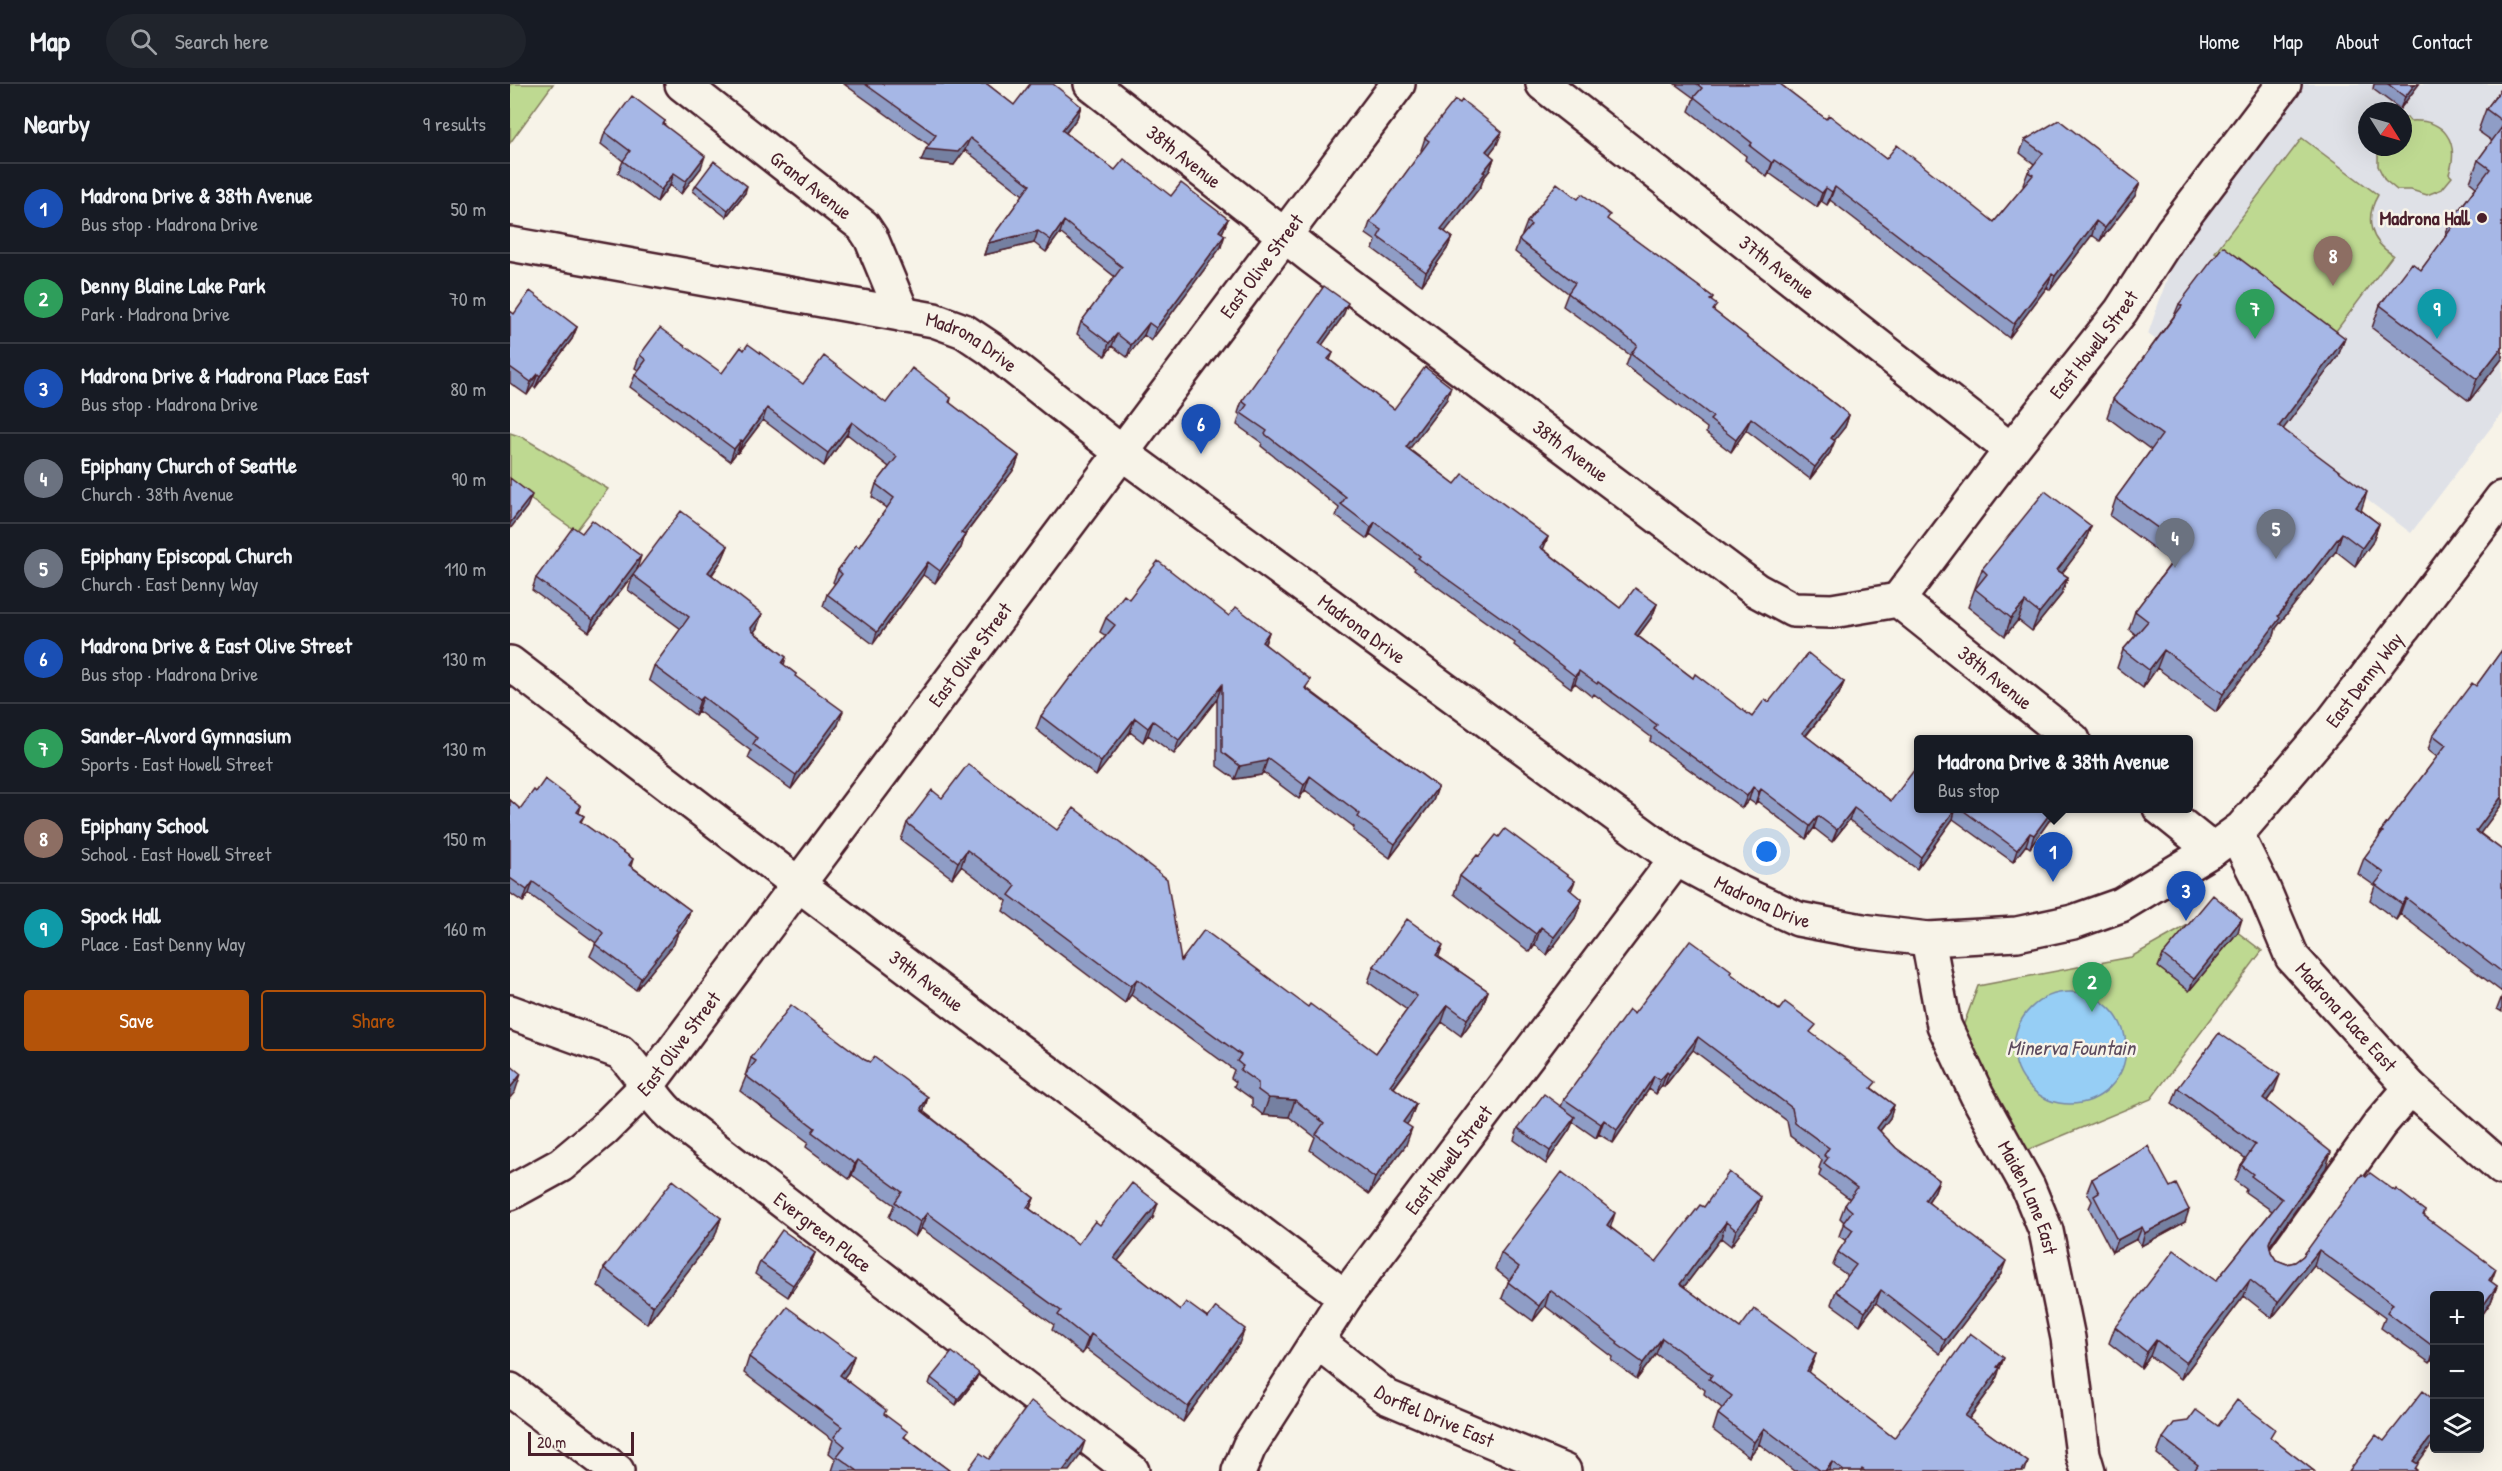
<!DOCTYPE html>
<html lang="en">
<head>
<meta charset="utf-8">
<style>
  :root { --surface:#171b24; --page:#20242c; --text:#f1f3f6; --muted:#9ea1a6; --line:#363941; --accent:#b45309 }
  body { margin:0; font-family:"Patrick Hand",sans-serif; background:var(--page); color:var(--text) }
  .controls { position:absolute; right:18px; bottom:18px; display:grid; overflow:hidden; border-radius:6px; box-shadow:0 6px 24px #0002 }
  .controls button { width:54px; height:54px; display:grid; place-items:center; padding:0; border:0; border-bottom:2px solid var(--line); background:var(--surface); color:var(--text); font:30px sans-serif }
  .compass { position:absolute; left:1848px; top:18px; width:54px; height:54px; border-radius:50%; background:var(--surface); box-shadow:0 6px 24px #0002; rotate:127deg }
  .scale { position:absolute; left:18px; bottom:15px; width:106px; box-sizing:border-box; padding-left:6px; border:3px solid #4a1f2b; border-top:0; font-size:16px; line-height:21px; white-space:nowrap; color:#4a1f2b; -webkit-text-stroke:4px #f7f3e8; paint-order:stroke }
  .you { position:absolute; left:1257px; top:768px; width:21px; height:21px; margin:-15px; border:4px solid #fff; border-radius:50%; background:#1a73e8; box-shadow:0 0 0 9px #1a73e833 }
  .badge { display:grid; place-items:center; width:39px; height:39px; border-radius:50%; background:var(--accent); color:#fff; font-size:20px; font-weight:700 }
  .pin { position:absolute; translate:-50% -50px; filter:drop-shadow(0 2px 3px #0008) }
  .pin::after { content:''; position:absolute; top:32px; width:21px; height:18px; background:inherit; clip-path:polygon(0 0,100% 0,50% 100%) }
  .popup { position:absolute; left:1404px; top:651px; width:279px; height:78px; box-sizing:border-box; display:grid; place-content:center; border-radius:6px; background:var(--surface); filter:drop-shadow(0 2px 4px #0005); font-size:20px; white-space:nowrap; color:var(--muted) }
  .popup b { font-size:22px; color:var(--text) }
  .popup::after { content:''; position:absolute; left:50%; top:100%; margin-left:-12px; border:12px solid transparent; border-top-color:var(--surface) }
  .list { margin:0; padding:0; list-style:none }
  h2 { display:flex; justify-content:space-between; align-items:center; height:78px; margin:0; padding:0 24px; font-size:26px }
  h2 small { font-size:20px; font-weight:400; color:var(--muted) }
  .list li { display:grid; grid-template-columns:39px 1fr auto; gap:18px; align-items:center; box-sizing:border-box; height:90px; padding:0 24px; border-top:2px solid var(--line) }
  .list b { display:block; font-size:22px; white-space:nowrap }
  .list p { margin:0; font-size:20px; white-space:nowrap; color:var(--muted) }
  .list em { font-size:20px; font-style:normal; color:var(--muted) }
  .actions { display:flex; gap:12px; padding:18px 24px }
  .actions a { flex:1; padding:14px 0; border:2px solid var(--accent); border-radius:6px; text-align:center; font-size:21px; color:var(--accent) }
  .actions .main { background:var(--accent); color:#fff }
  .icon { flex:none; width:33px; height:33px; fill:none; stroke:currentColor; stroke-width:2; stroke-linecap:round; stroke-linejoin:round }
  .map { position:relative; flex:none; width:1992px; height:1387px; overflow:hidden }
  header { display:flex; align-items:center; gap:36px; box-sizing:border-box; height:84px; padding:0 30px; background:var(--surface); border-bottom:2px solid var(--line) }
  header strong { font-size:28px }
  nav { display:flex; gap:33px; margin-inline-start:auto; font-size:21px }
  .search { width:420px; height:54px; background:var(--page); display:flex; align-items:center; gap:15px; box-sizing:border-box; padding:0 21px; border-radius:33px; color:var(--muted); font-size:22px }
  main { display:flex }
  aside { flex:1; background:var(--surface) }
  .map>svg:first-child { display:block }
  .built { fill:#dfe1e7; fill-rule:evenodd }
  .green { fill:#bed991; stroke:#847c5e; stroke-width:1.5 }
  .water { fill:#96cef5; stroke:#7888a4; stroke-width:1.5 }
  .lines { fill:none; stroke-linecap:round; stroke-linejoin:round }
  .minor-casing { stroke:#4a1f2b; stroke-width:38 }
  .minor { stroke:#f7f3e8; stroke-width:33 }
  .wall { fill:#8f9dc6; stroke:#4a1f2b; stroke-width:1.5 }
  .shaded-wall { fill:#7480a1; stroke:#4a1f2b; stroke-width:1.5 }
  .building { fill:#a6b7e6; stroke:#4a1f2b; stroke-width:1.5 }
  .poi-dot { fill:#4a1f2b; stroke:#f7f3e8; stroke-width:2 }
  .labels { text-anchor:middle; stroke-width:5; stroke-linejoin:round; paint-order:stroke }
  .street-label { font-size:20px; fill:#4a1f2b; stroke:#f7f3e8 }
  .poi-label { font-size:20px; font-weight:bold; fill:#4a1f2b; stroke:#f7f3e8; text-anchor:end }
  .water-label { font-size:21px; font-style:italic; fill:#5d4b5e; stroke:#f7f3e8 }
</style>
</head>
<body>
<header>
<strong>Map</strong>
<div class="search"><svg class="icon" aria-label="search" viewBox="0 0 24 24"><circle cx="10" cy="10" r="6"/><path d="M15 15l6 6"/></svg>Search here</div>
<nav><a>Home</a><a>Map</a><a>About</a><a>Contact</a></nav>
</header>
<main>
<aside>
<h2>Nearby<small>9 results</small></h2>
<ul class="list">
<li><span class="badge" style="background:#1a4fb4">1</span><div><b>Madrona Drive &amp; 38th Avenue</b><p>Bus stop · Madrona Drive</p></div><em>50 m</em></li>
<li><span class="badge" style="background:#2e9e5b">2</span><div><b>Denny Blaine Lake Park</b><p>Park · Madrona Drive</p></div><em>70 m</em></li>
<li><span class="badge" style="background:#1a4fb4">3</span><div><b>Madrona Drive &amp; Madrona Place East</b><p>Bus stop · Madrona Drive</p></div><em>80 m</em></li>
<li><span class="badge" style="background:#6b7280">4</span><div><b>Epiphany Church of Seattle</b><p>Church · 38th Avenue</p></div><em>90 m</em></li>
<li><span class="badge" style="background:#6b7280">5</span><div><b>Epiphany Episcopal Church</b><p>Church · East Denny Way</p></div><em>110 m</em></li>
<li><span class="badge" style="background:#1a4fb4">6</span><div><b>Madrona Drive &amp; East Olive Street</b><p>Bus stop · Madrona Drive</p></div><em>130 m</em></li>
<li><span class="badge" style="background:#2e9e5b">7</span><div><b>Sander-Alvord Gymnasium</b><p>Sports · East Howell Street</p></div><em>130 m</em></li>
<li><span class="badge" style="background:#8d6e63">8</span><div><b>Epiphany School</b><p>School · East Howell Street</p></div><em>150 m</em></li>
<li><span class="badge" style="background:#0f9aa8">9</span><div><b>Spock Hall</b><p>Place · East Denny Way</p></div><em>160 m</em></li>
</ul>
<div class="actions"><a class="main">Save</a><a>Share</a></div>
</aside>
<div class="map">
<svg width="1992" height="1387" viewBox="0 0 1992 1387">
  <rect width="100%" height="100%" fill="#f7f3e8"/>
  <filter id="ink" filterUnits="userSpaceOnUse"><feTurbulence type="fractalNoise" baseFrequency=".0167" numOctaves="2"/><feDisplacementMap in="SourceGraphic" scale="12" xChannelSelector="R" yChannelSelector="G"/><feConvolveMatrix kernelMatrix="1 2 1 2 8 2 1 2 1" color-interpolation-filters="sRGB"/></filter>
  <g filter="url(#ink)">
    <path class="built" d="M1787 0H1992V329L1901 449 1638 250 1671 154ZM1857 27H1893V63H1857Z"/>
    <path class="green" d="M0 0H43L0 59Z
      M1897 33 1900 37C1934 35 1950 57 1939 90L1942 93 1932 105 1917 111 1901 106H1887L1875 96 1868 82V63H1893V35Z
      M1792 54 1868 111C1854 135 1860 157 1883 171L1820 255 1705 168Z
      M0 349 12 353 98 405 66 447 0 401Z
      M1701 828 1752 867 1641 1015 1518 1066 1449 953 1468 902 1621 873Z"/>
    <path class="water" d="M1504 964a56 56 0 1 1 112 0a56 56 0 1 1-112 0Z"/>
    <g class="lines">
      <defs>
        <g id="minor">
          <path id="s1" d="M172 0 353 142 361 154 393 231"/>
          <path id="s2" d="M581 0 802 173 1246 506 1283 526 1322 527 1388 516 1563 656"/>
          <path id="s3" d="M1033 0 1501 366"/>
          <path id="s4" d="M0 160 424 236 454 247 481 265 612 369 1166 775 1222 805 1288 835 1352 847 1418 855 1507 850 1563 838 1611 821 1702 766 1732 744 1820 641 1992 414"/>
          <path id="s5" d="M1388 516 1501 366 1611 227 1662 148 1774 0"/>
          <path id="s6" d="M0 579 288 800 835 1213"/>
          <path d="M1650 724 1702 766"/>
          <path id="s7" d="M1726 750 1753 804 1782 873 1901 1004 1992 1084"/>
          <path id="s8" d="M1418 855 1434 941 1467 1011 1518 1103 1536 1147 1558 1254 1573 1370 1578 1387"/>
          <path id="s9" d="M0 928 110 968C130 986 140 1012 160 1030L622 1387"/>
          <path id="s10" d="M0 1109 51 1081 93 1046 137 1002 888 0"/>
          <path d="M1772 1177 1870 1040 1901 1004"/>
          <path id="s11" d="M807 1257 877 1313 1054 1387"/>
          <path d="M0 1306 107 1387"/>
          <path id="s12" d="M729 1387 739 1363 835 1213 1166 775"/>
        </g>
      </defs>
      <use href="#minor" class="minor-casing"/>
      <use href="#minor" class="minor"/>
    </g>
    <path class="wall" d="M334 0H477L504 21 571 22 567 34 556 49 605 86 661 112 718 135 712 149 711 163 641 257 634 251 617 273 602 262 595 272 567 250 571 238 605 193 550 149 536 168 524 159 474 171 478 159 513 111 455 66 444 81 411 77 419 61Z
      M1165 0H1270L1316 35 1376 75 1484 138 1514 102 1513 101 1518 88 1524 80 1510 69 1515 56 1630 99 1625 112 1590 157 1582 151 1540 206 1537 203 1499 254 1320 116 1317 121 1311 117 1307 123 1259 89 1257 93 1235 76 1236 72 1179 27 1184 14Z
      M1864 0H1909L1890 25 1863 5Z
      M1992 4V275L1959 317 1862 244 1870 221 1911 186 1934 155 1940 138 1966 103 1960 98 1968 76 1982 57 1968 47 1976 25Z
      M155 37 154 40 191 84 171 110 160 101 147 118 108 89 113 77 91 60 95 48Z
      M915 54 987 60 979 70 984 74 980 86 973 95 971 102 934 148 942 153 937 165 912 201 863 165 866 157 856 150 860 138 912 67 911 66Z
      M186 101 235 109 216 133 183 107Z
      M1068 115 1203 213 1201 217 1204 227 1339 331 1335 343 1324 356 1320 369 1300 395 1236 346 1221 368 1196 349 1197 344 1116 282 1120 271 1053 222 1058 209 1005 168 1009 156 1013 151H1012L1017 138Z
      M1669 220 1835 254 1828 272 1773 345 1851 426 1869 440 1862 459 1845 482 1826 467 1766 544 1764 552 1706 628 1647 584 1633 604 1607 584 1613 566 1626 551 1619 545 1625 527 1662 478 1600 432 1606 414 1641 366 1597 333 1603 315 1664 232Z
      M0 227 4 230 67 243 62 255 25 304 23 302 17 311 0 299Z
      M833 232 812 261 823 269 820 276 884 325 937 315 899 365 945 400 1038 453 1033 465 1110 524 1147 520 1142 533 1128 552 1183 594 1242 633 1259 618 1334 598 1329 610 1296 652 1381 717 1408 724H1548L1520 764 1516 761 1503 778 1443 735 1407 785 1339 736 1322 758 1304 744 1296 755 1247 717 1245 720 1239 716 1232 724 1140 657 1141 653 1084 610 1082 613 1065 599 1061 604 1004 561 1005 559 904 486 905 484 860 450 857 455 826 432 829 424 751 362 752 359 727 341 730 331 728 329 732 317Z
      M130 271 212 289 293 300 376 319 441 314 440 319 509 372 505 384 455 451 451 464 425 499 413 491 363 560 313 522 317 510 325 500 323 498 328 486 349 463 377 424 362 413 366 400 379 383 337 350 314 382 253 336 228 369 227 368 220 377 120 303 125 291 128 286 125 284Z
      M1581 442 1574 460 1552 489 1558 493 1551 511 1522 547 1508 536 1495 552 1458 523 1472 485Z
      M218 462 212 476 202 491 247 544 244 548 276 573 274 581 286 590 285 592 328 641 281 705 238 674 241 667 188 627 185 631 139 596 144 582 171 545 118 506 123 491Z
      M127 485 79 548 22 506 26 494Z
      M619 515 719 532 759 548 755 560 798 605 928 703 923 717 880 774 843 747 844 743 795 706 789 715 753 688 751 691 725 695 707 682V615L664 670 638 651 633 658 620 648 586 692 526 645 531 632 596 552 590 548 596 534Z
      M1992 566V720L1970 749 1992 766V908L1890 830 1886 836 1860 816 1865 802 1848 790 1854 774 1868 755 1871 747 1927 673 1918 666 1923 651 1966 602Z
      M26 708 71 722 69 729 74 732 71 738 123 775 121 782 180 826 176 839 167 851 164 860 126 906 80 872 86 859 19 810 13 818 0 809V716L10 725Z
      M432 714 671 877 798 923 866 969 897 926 858 898 864 882 929 873 978 907 972 923 951 952 932 938 884 1004 906 1020 900 1036 896 1040V1061L859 1110 800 1066 805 1053 779 1033 753 1031 742 1022V1015L724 1002 726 998 721 994 724 986 621 911 615 919 493 827 497 817 451 782 442 794 391 756 397 739Z
      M969 772 1065 797 1061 807 1072 816 1065 834 1037 871 1025 861 1020 868 944 810 950 792Z
      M1728 848 1679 907 1648 883 1653 871Z
      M1221 890 1302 950 1363 1005 1384 1021 1380 1034 1370 1047 1386 1064 1429 1096 1424 1109 1418 1118 1491 1190 1430 1270 1366 1219 1350 1241 1321 1220 1326 1207 1338 1192 1323 1181 1328 1168 1336 1157 1329 1152 1334 1138 1330 1134 1335 1121 1340 1115 1309 1092 1311 1086 1309 1084 1312 1076 1280 1052 1277 1037 1183 966 1154 1003 1152 1001 1146 1010 1139 1005 1103 1059 1089 1050 1086 1054 1063 1038 1060 1045 1036 1080 1004 1056 1008 1044 1051 1023 1054 1015 1124 930Z
      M1992 912V928L1987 925Z
      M241 974 355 976 418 1013 413 1027 524 1114 520 1125 568 1160 590 1141 643 1134 608 1177 670 1226 729 1260 673 1338 576 1265 572 1270 542 1246 544 1241 411 1144 405 1153 379 1133 384 1121 342 1091 339 1095 296 1063 298 1058 230 1007 237 990 236 989Z
      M1668 1004 1764 1007 1757 1017 1816 1084 1760 1162 1761 1168 1766 1176 1777 1180 1785 1178 1793 1172 1856 1093 1885 1107 1915 1127 1914 1131 1981 1198 1987 1202 1981 1218 1970 1234V1212H1924V1273L1920 1279 1871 1244 1875 1234 1804 1182 1762 1234 1734 1212 1671 1295 1640 1272 1631 1284 1599 1259 1605 1243 1706 1197 1762 1127 1735 1108 1736 1105 1725 1097 1731 1081 1736 1075 1662 1020Z
      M1582 1095 1675 1138 1631 1162 1627 1155 1602 1168 1579 1124 1582 1117 1577 1108Z
      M1251 1113 1246 1128 1221 1162 1211 1154 1174 1203 1230 1244 1306 1270 1299 1289 1384 1354 1488 1290 1484 1300 1459 1335 1518 1378 1515 1387H1284L1249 1360 1239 1373 1203 1346 1208 1330 1213 1325 1194 1310 1195 1306 1146 1270 1127 1295 1101 1276 1102 1273 1035 1222 1023 1237 992 1214 999 1196 985 1185 991 1169 1100 1143 1146 1178 1194 1123Z
      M211 1134 205 1152 137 1240 88 1202 94 1184Z
      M305 1169 300 1181 278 1213 245 1190 250 1178Z
      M344 1272 338 1288 333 1294 375 1331 396 1354 440 1387H322L326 1375 319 1369 323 1356 234 1289 239 1273Z
      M421 1294 466 1295 446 1321 419 1300Z
      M1708 1342 1762 1355 1804 1387H1669L1647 1370 1653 1354Z"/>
    <path class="shaded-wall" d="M1905 0H1909L1890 25 1895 13Z
      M571 22 567 34 548 59 552 46Z
      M992 48 987 60 972 80 976 67Z
      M460 54 455 66 444 81 411 77 416 65Z
      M195 72 191 84 171 110 176 97Z
      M984 74 980 86 973 95 971 102 927 158 931 145Z
      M1264 76 1259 89 1257 93 1262 79Z
      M164 89 160 101 147 118 151 106Z
      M1630 99 1625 112 1590 157 1595 144Z
      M237 102 235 109 216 133 218 126Z
      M1325 103 1320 116 1317 121 1322 108Z
      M1316 104 1311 117 1307 123 1312 109Z
      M718 135 713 147 704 159 709 147Z
      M554 137 550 149 536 168 541 156Z
      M1586 137 1582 151 1540 206 1545 192Z
      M528 147 524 159 474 171 478 159Z
      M715 151 711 163 641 257 646 244Z
      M942 153 937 165 912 201 916 188Z
      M1542 190 1537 203 1499 254 1504 240Z
      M838 219 833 232 805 271 809 259Z
      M639 239 634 251 617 273 621 261Z
      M67 243 62 255 25 304 30 292Z
      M607 250 602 262 595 272 599 259Z
      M1835 254 1828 272 1762 360 1769 342Z
      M1992 263V275L1959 317 1967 295Z
      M28 290 23 302 17 311 21 298Z
      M941 303 937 315 892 375 896 363Z
      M257 324 253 336 228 369 233 357Z
      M1339 331 1335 343 1317 366 1321 354Z
      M1241 334 1236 346 1221 368 1226 356Z
      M342 338 337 350 314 382 318 369Z
      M231 356 227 368 220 377 224 365Z
      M1325 357 1320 369 1300 395 1305 383Z
      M509 372 505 384 447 461 451 449Z
      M1857 408 1851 427 1846 423Z
      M22 411 17 423 0 445V439Z
      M865 438 860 450 857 455 861 443Z
      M1869 440 1862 459 1845 482 1852 464Z
      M1581 442 1574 460 1541 504 1547 486Z
      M1832 449 1826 467 1766 544 1764 552 1706 628 1713 610 1768 532Z
      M455 451 451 464 425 499 430 487Z
      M1038 453 1033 466 1030 463Z
      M218 462 212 476 193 502 198 488Z
      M131 472 127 485 79 548 83 536Z
      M418 478 413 491 363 560 367 548Z
      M1558 493 1551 511 1522 547 1529 529Z
      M1515 518 1508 536 1495 552 1501 534Z
      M1147 520 1142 533 1120 562 1125 550Z
      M252 530 247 544 236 558 241 544Z
      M759 548 754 562 752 558Z
      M1654 566 1647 584 1633 604 1639 586Z
      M1069 587 1065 599 1061 604 1065 592Z
      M1334 598 1329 610 1288 661 1292 649Z
      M712 601 707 615 664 670 669 656Z
      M193 613 188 627 185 631 190 616Z
      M333 627 328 641 281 705 286 691Z
      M625 634 620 648 586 692 591 678Z
      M643 637 638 651 633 658 638 644Z
      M758 674 753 688 751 691 725 695 730 682Z
      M800 692 795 706 789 715 794 701Z
      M928 703 923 717 880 774 885 760Z
      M1243 703 1239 716 1232 724 1237 712Z
      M1251 705 1247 717 1245 720 1249 708Z
      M1992 712V720L1961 762 1966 747Z
      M1344 724 1339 736 1322 758 1327 746Z
      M1446 724 1443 735 1407 785 1411 773Z
      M1544 724H1548L1520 764 1524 751Z
      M1308 732 1304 744 1296 755 1300 742Z
      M1520 749 1516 761 1503 778 1507 766Z
      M457 766 451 782 442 794 448 778Z
      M23 798 19 810 13 818 17 806Z
      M1896 814 1890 830 1886 836 1892 820Z
      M1072 816 1065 834 1037 871 1044 853Z
      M180 826 176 839 167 851 164 860 126 906 131 894Z
      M1732 835 1728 848 1679 907 1684 895Z
      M1031 843 1025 861 1020 868 1026 850Z
      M933 861 927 877 926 871Z
      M627 895 621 911 615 919 621 902Z
      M978 907 972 923 951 952 957 935Z
      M938 921 932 938 874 1017 880 1001Z
      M1188 953 1183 966 1154 1003 1159 990Z
      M1157 988 1152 1001 1146 1010 1150 996Z
      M11 990 5 1008 0 1014V1004Z
      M1770 991 1764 1007 1747 1030 1753 1014Z
      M1144 992 1139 1005 1103 1059 1107 1046Z
      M418 1013 413 1029 411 1024Z
      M759 1014 785 1016 779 1033 753 1031Z
      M906 1020 900 1036 887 1054 893 1038Z
      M1384 1021 1380 1034 1362 1057 1367 1044Z
      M1065 1033 1060 1045 1036 1080 1040 1067Z
      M1094 1036 1089 1050 1086 1054 1091 1040Z
      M902 1044 896 1061 859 1110 865 1094Z
      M1821 1068 1816 1084 1756 1167 1762 1151Z
      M348 1076 342 1091 339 1095 345 1080Z
      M1429 1096 1424 1109 1410 1129 1415 1116Z
      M1251 1113 1246 1128 1221 1162 1226 1146Z
      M524 1114 518 1129 517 1123Z
      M648 1119 643 1134 598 1189 604 1174Z
      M1679 1126 1675 1138 1631 1162 1635 1149Z
      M417 1129 411 1144 405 1153 410 1138Z
      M1105 1129 1100 1145 1097 1141Z
      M211 1134 205 1152 137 1240 143 1222Z
      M1216 1138 1211 1154 1164 1216 1170 1200Z
      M1632 1143 1627 1155 1602 1168 1607 1156Z
      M1809 1166 1804 1182 1762 1234 1768 1218Z
      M305 1169 300 1181 278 1213 283 1201Z
      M1496 1177 1491 1190 1430 1270 1435 1256Z
      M1986 1185 1980 1201 1979 1196Z
      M1740 1196 1734 1212 1671 1295 1676 1279Z
      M1987 1202 1981 1218 1970 1234V1226Z
      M1040 1206 1035 1222 1023 1237 1029 1222Z
      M1371 1206 1366 1219 1350 1241 1355 1228Z
      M735 1245 729 1260 673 1338 678 1323Z
      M581 1250 576 1265 572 1270 578 1255Z
      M1152 1254 1146 1270 1127 1295 1133 1279Z
      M1646 1256 1640 1272 1631 1284 1637 1268Z
      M1924 1266V1273L1920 1279Z
      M1306 1270 1300 1286 1291 1303 1297 1287Z
      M344 1272 338 1288 324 1307 330 1291Z
      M1494 1274 1484 1300 1449 1348 1455 1332Z
      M469 1289 466 1295 446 1321 448 1315Z
      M1254 1344 1249 1360 1239 1373 1244 1358Z
      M1924 1349V1357L1902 1387 1903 1377Z
      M575 1357 570 1372 559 1387H553Z
      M1322 1378 1319 1387H1315Z"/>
    <path class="building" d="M355 0H477L504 21 520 0H543L571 22 552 46 605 86 614 75 661 112 671 99 718 135 709 147 715 151 646 244 639 239 621 261 607 250 599 259 571 238 612 183 554 137 541 156 528 147 478 159 520 101 460 54 448 68 416 65 426 51Z
      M1187 0H1270L1316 35 1319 31 1376 75 1387 61 1484 138 1523 91 1518 88 1533 69 1515 56 1549 36 1630 99 1595 144 1586 137 1545 192 1542 190 1504 240 1325 103 1322 108 1316 104 1312 109 1264 76 1262 79 1240 62 1242 59 1184 13 1192 4Z
      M1878 0H1905L1895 13Z
      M1992 4V37L1976 25Z
      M122 12 155 37 153 40 195 72 176 97 164 89 151 106 113 77 120 67 95 48Z
      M945 16 950 19 952 16 992 48 976 67 984 74 973 88 975 89 931 145 942 153 916 188 868 153 872 146 860 138 919 57 915 54Z
      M1992 43V263L1967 295 1870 221 1902 179 1911 186 1944 141 1940 138 1980 85 1968 76Z
      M204 77 237 102 218 126 186 101Z
      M1047 99 1068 115 1072 110 1100 131 1097 135 1203 213 1200 216 1207 221 1203 226 1339 331 1321 354 1325 357 1305 383 1241 334 1226 356 1200 336 1203 333 1121 270 1127 261 1058 209 1065 199 1009 156 1021 141 1017 138Z
      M1713 162 1835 254 1769 342 1857 408 1846 423 1869 440 1852 464 1832 449 1768 532 1770 534 1713 610 1654 566 1639 586 1613 566 1638 537 1625 527 1674 463 1606 414 1652 351 1603 315 1672 222 1669 220Z
      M814 202 838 219 809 259 823 269 818 275 884 325 915 283 941 303 896 363 945 400 953 390 1038 453 1030 463 1110 524 1125 504 1147 520 1125 550 1183 594 1185 590 1242 633 1255 615 1259 618 1298 569 1334 598 1292 649 1381 717 1408 681V724H1446L1411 773 1344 724 1327 746 1308 732 1300 742 1251 705 1249 708 1243 703 1237 712 1144 645 1147 641 1088 598 1087 600 1069 587 1065 592 1009 549 1010 547 908 474 910 472 865 438 861 443 831 420 836 413 755 350 757 347 731 329 737 321 732 317Z
      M20 207 67 243 30 292 28 290 21 298 0 283V227L4 230Z
      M150 244 212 289 231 263 234 266 238 260 293 300 314 272 376 319 402 284 441 314 439 318 509 372 451 449 455 451 430 487 418 478 367 548 317 510 332 490 328 486 346 461 349 463 384 414 366 400 387 373 342 338 318 369 257 324 233 357 231 356 224 365 125 291 136 276 130 271Z
      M0 394 22 411 0 439Z
      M1535 407 1581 442 1547 486 1558 493 1529 529 1515 518 1501 534 1465 505 1477 490 1472 485Z
      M171 427 218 462 198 488 252 530 241 544 242 547 276 573 272 579 286 590 285 592 333 627 286 691 243 660 247 654 193 613 190 616 144 582 179 533 123 491Z
      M82 436 131 472 83 536 26 494 63 443 72 449Z
      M648 477 719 532 726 523 759 548 752 558 801 596 795 604 928 703 885 760 848 733 850 730 800 692 794 701 758 674 756 677 730 682 712 668V601L669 656 643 637 638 644 625 634 591 678 531 632 562 591 563 592 605 541 596 534 614 511 619 515Z
      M1992 566V712L1966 747 1992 766V888L1896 814 1892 820 1865 800 1874 789 1854 774 1873 748 1871 747 1936 661 1923 651 1962 599 1966 602Z
      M458 680 547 746 564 724 657 795 671 877 694 846 798 923 800 920 866 969 907 912 864 882 897 835 933 861 926 871 978 907 957 935 938 921 880 1001 906 1020 893 1038 902 1044 865 1094 806 1050 814 1039 785 1016 759 1014 748 1006V999L730 986 733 982 727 977 731 971 627 895 621 902 499 811 506 802 457 766 448 778 397 739 422 706 432 714Z
      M35 695 71 722 67 728 74 732 70 737 123 775 119 781 180 826 166 846 168 847 131 894 85 860 93 849 91 847 23 798 17 806 0 794V716L10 725 24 706 26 708Z
      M1450 724H1544L1524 751 1520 749 1507 766Z
      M995 745 1065 797 1059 805 1072 816 1044 853 1031 843 1026 850 950 792 967 771 969 772 986 751 989 753Z
      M1703 811 1732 835 1684 895 1653 871Z
      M1180 856 1222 887 1220 889 1269 926 1275 918 1306 941 1300 948 1366 998 1361 1004 1384 1021 1367 1044 1386 1064 1429 1096 1415 1116 1496 1177 1435 1256 1371 1206 1355 1228 1326 1207 1346 1181 1328 1168 1343 1146 1333 1139 1342 1127 1335 1121 1347 1104 1314 1079 1318 1074 1314 1071 1319 1064 1285 1039 1282 1024 1188 953 1159 990 1157 988 1150 996 1144 992 1107 1046 1094 1036 1091 1040 1054 1015 1119 926 1124 930Z
      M281 921 355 976 360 978 364 973 418 1013 411 1024 412 1027 524 1114 517 1123 568 1160 585 1137 590 1141 622 1099 648 1119 604 1174 670 1226 676 1218 698 1234 706 1223 735 1245 678 1323 581 1250 578 1255 548 1231 551 1227 417 1129 410 1138 385 1118 392 1108 348 1076 345 1080 302 1048 305 1044 235 991 246 977 241 974Z
      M1709 949 1770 991 1753 1014 1821 1068 1762 1151 1759 1159 1761 1168 1766 1176 1777 1180 1785 1178 1793 1172 1852 1090 1856 1093 1860 1089 1885 1107 1886 1105 1915 1127 1913 1131 1986 1185 1979 1196 1987 1202 1970 1226V1212H1924V1263L1877 1228 1883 1220 1809 1166 1768 1218 1740 1196 1676 1279 1646 1256 1637 1268 1605 1243 1664 1166 1706 1197 1772 1115 1741 1092 1743 1090 1731 1081 1745 1061 1668 1004Z
      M0 981 11 990 0 1004Z
      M1034 1010 1065 1033 1040 1067 1008 1044Z
      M1638 1062 1660 1103 1666 1100 1679 1126 1635 1149 1632 1143 1607 1156 1584 1112 1589 1109 1582 1095Z
      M1052 1088 1105 1129 1097 1141 1146 1178 1190 1121 1194 1123 1219 1088 1251 1113 1226 1146 1216 1138 1170 1200 1230 1244 1244 1225 1306 1270 1297 1287 1384 1354 1460 1249 1494 1274 1487 1283 1490 1284 1455 1332 1518 1378 1512 1387H1355L1352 1385 1351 1387H1334L1322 1378 1315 1387H1311L1254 1344 1244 1358 1208 1330 1222 1312 1199 1295 1202 1291 1152 1254 1133 1279 1107 1260 1108 1258 1040 1206 1029 1222 998 1198 1009 1183 991 1169Z
      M163 1096 211 1134 143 1222 94 1184Z
      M272 1146 305 1169 283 1201 250 1178Z
      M277 1223 344 1272 330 1291 376 1326 374 1330 398 1348 394 1353 440 1387H348L327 1372 335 1362 324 1353 332 1343 239 1273Z
      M442 1268 469 1289 448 1315 421 1294Z
      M1913 1307 1924 1316V1349L1903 1377 1908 1380 1905 1385 1907 1386V1387H1839L1866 1351 1874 1357Z
      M1727 1316 1765 1345 1760 1353 1804 1387H1684L1688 1381 1653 1354 1664 1339 1678 1337 1686 1326 1708 1342Z
      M521 1317 575 1357 553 1387H457L470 1369 479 1375Z"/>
  </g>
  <circle class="poi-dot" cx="1972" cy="134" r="6"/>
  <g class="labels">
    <g class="street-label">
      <text dy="7" stroke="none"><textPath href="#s2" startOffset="118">38th Avenue</textPath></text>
      <text dy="7" stroke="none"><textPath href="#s1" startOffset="164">Grand Avenue</textPath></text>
      <text dy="7" stroke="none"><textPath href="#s10" startOffset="1200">East Olive Street</textPath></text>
      <text dy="7" stroke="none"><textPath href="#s3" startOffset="297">37th Avenue</textPath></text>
      <text dy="7" stroke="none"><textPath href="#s5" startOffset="322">East Howell Street</textPath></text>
      <text dy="7" stroke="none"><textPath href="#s4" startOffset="474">Madrona Drive</textPath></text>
      <text dy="7" stroke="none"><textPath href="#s2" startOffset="604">38th Avenue</textPath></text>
      <text dy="7" stroke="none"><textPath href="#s4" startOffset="960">Madrona Drive</textPath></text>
      <text dy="7" stroke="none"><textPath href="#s10" startOffset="714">East Olive Street</textPath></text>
      <text dy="7" stroke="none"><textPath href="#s2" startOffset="1108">38th Avenue</textPath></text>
      <text dy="7" stroke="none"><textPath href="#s4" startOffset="2150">East Denny Way</textPath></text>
      <text dy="7" stroke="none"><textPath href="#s4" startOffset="1446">Madrona Drive</textPath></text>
      <text dy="7" stroke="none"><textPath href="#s6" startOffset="524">39th Avenue</textPath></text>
      <text dy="7" stroke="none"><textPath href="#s7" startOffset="216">Madrona Place East</textPath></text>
      <text dy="7" stroke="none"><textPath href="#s10" startOffset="228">East Olive Street</textPath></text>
      <text dy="7" stroke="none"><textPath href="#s12" startOffset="376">East Howell Street</textPath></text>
      <text dy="7" stroke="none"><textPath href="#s8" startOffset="280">Maiden Lane East</textPath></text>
      <text dy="7" stroke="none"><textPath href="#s9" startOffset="390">Evergreen Place</textPath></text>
      <text dy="7" stroke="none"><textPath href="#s11" startOffset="141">Dorffel Drive East</textPath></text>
    </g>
    <g class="poi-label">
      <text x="1960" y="141">Madrona Hall</text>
    </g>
    <g class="water-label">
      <text x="1561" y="971">Minerva Fountain</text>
    </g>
  </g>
</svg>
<div class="controls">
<button>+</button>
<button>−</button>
<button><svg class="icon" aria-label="layers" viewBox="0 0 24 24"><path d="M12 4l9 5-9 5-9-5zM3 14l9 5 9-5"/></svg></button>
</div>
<svg class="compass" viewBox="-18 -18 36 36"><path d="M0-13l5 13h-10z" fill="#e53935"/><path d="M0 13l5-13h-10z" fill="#9ea1a6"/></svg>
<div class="scale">20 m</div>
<div class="you"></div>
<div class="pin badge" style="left:1543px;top:798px;background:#1a4fb4">1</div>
<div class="popup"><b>Madrona Drive &amp; 38th Avenue</b>Bus stop</div>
<div class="pin badge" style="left:1582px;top:928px;background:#2e9e5b">2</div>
<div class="pin badge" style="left:1676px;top:837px;background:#1a4fb4">3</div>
<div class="pin badge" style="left:1665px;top:484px;background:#6b7280">4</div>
<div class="pin badge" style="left:1766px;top:475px;background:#6b7280">5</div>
<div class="pin badge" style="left:691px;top:370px;background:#1a4fb4">6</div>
<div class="pin badge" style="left:1745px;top:255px;background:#2e9e5b">7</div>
<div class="pin badge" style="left:1823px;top:202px;background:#8d6e63">8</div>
<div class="pin badge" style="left:1927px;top:255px;background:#0f9aa8">9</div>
</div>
</main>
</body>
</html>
